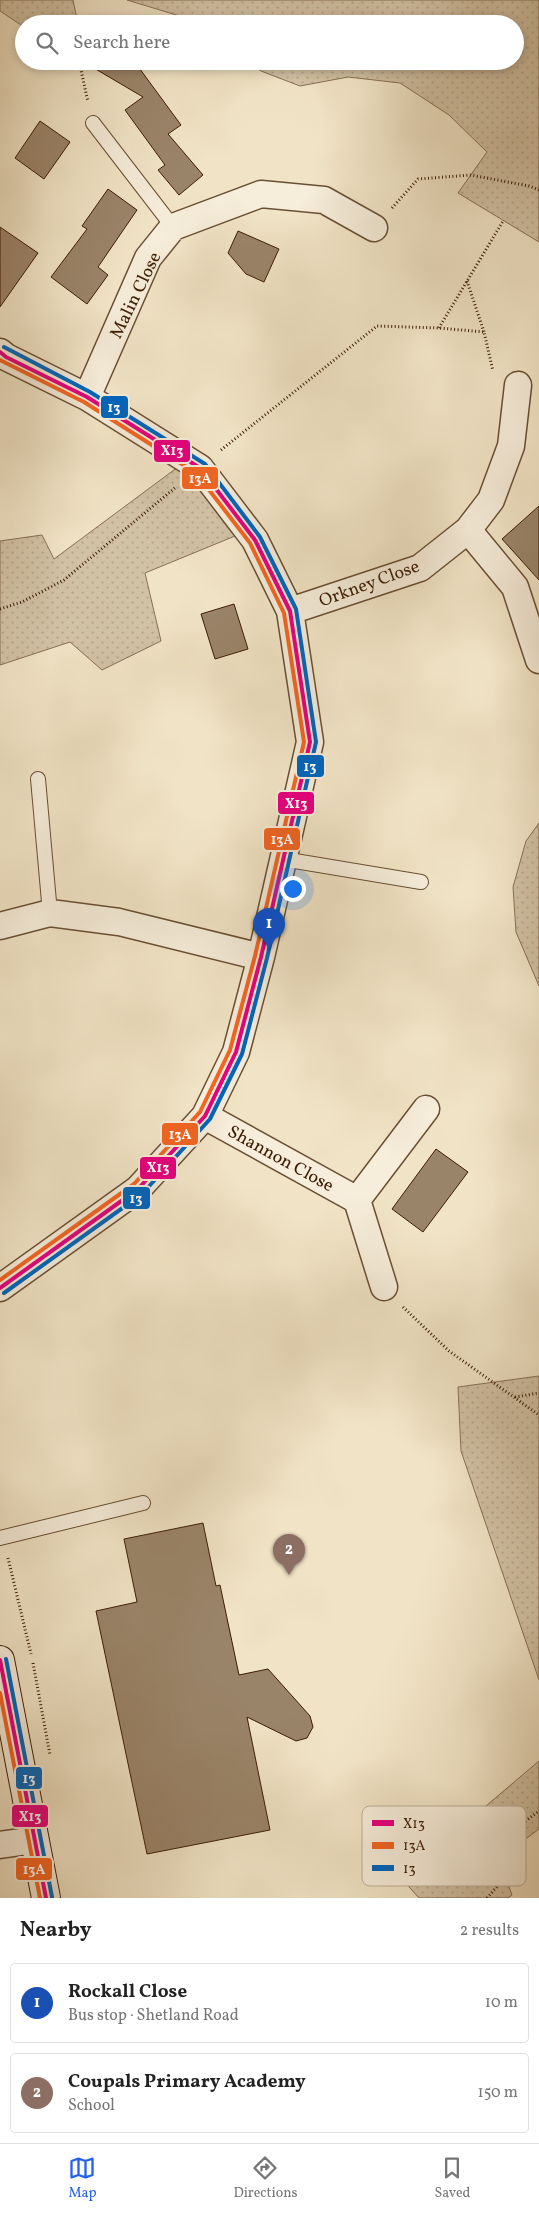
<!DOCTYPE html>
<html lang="en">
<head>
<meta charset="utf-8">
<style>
  :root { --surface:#fff; --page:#f6f6f6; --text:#222; --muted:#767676; --line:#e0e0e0; --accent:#2563eb }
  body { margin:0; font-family:Vollkorn,serif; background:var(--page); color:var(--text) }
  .you { position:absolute; left:292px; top:888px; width:18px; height:18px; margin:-12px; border:4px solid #fff; border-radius:50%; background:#1a73e8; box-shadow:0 0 0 8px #1a73e833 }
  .badge { display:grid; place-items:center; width:32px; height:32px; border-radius:50%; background:var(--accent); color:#fff; font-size:16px; font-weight:700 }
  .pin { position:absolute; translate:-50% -41px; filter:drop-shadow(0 1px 2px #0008) }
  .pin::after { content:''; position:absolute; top:26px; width:18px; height:15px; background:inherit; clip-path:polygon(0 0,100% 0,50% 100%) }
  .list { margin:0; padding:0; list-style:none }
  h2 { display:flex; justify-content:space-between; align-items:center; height:65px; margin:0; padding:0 20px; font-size:21px }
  h2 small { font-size:16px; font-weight:400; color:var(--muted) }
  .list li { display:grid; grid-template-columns:32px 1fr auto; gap:15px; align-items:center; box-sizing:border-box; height:80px; margin:0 10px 10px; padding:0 10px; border:1px solid var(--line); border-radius:5px }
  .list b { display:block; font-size:19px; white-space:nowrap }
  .list p { margin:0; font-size:16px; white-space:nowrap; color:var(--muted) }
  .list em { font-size:16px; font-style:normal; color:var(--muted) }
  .icon { flex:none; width:28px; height:28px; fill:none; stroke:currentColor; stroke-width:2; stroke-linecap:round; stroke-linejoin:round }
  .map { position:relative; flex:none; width:539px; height:1898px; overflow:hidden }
  .search { position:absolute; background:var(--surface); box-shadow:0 2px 8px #0003; left:15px; right:15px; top:15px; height:55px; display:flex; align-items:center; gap:12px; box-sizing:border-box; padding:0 18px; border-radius:28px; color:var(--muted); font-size:19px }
  .sheet { height:245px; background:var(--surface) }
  nav { display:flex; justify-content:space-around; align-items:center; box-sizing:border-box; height:70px; border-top:1px solid var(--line); background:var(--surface); font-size:14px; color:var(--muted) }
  nav a { display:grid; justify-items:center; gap:2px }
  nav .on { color:var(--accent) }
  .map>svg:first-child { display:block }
  .grass { fill:url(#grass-dots); stroke:#877054 }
  .building { fill:#9a8469; stroke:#3c1d04 }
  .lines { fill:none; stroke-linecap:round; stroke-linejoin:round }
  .lane-casing { stroke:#694f34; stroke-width:16 }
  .street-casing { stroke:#694f34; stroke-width:29 }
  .secondary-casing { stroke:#3c1d04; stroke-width:30 }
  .path { stroke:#3c1d04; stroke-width:3; stroke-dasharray:1 2.5; stroke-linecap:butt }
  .lane { stroke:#f6edda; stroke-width:14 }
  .street { stroke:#f6edda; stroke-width:26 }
  .secondary { stroke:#f6edda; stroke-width:28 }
  .bus-1-casing { stroke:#f6edda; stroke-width:8 }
  .bus-2-casing { stroke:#f6edda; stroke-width:8 }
  .bus-3-casing { stroke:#f6edda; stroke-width:8 }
  .bus-1 { stroke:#e5007d; stroke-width:4 }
  .bus-2 { stroke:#f26522; stroke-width:4 }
  .bus-3 { stroke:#0065bd; stroke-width:4 }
  .labels { text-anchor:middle; stroke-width:4; stroke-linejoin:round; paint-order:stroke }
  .street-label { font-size:18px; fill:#3c1d04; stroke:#f6edda }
  .key { fill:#f6edda; stroke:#beaf9a; stroke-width:1 }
  .key-label { font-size:14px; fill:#3c1d04 }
  .line-badge { stroke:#f6edda; stroke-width:2 }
  .badge-label { font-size:14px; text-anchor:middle; font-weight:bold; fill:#fff }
</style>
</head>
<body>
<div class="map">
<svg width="539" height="1898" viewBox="0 0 539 1898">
  <defs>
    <pattern id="grass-dots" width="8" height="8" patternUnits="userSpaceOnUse" patternTransform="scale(1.25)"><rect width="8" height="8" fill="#d2c2a5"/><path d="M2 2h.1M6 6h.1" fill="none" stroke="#b5a68c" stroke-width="1.8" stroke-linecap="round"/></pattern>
  </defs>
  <rect width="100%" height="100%" fill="#f1e4c6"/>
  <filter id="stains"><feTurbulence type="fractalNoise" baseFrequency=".004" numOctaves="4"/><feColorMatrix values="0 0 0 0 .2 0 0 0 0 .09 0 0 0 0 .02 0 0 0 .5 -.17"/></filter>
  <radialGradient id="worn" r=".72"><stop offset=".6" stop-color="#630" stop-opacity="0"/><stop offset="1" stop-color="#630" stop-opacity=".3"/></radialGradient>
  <path class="grass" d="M0 0H73L78 24H24V27L0 11Z
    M127 0H539V242L458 193 487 152 449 115 400 83 348 77 300 86 261 71 247 61H515V24H193L183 17Z
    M182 464 235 536 145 573 161 641 102 670 70 642 0 665V541L42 535 54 559Z
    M539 823V986L516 932 513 887 526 841Z
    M539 1376V1680L461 1451 458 1387Z
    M539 1761V1829L499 1859 512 1895 508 1898H419L401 1878Z"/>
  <path class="building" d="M82 61H134L181 125 168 134 203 175 179 195 158 170 165 165 125 110 143 97Z
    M40 121 70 142 44 179 15 158Z
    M108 189 137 210 98 267 108 275 87 304 51 277 87 229 82 226Z
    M0 227 38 253 0 307Z
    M238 231 279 249 264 282 246 274 228 253Z
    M539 506V580L502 539Z
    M234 604 248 649 215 659 201 614Z
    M436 1149 468 1172 423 1232 392 1209Z
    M203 1523 216 1586 220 1585 239 1675 268 1669 310 1716 313 1727 307 1738 296 1741 247 1717 270 1830 147 1854 96 1611 137 1602 124 1539Z"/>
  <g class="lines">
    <defs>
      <path id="lane" d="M93 123 173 227
        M38 779 50 913
        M283 859 421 882
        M0 1538 143 1503"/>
      <path id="street" d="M0 352 6 357 87 397 200 468 255 540 290 611 310 742 261 957 236 1052 205 1116 138 1189 0 1288
        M87 397 148 258 173 227 261 194 324 200 374 228
        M468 530 515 587 539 660
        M290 611 420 568 468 530 491 500 511 446 518 385
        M0 926 50 913 119 922 261 957
        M205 1116 357 1200
        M357 1200 426 1109
        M357 1200 384 1287
        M0 1845 35 1840"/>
      <path id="secondary" d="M0 1660 46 1898"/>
    </defs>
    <use href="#lane" class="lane-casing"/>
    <use href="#street" class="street-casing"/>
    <use href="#secondary" class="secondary-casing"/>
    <path class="path" d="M79 61 88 102
      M392 208 418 179 471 175 529 186 539 190
      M467 281 484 332
      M439 328 503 221
      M221 450 377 326 439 328 484 332 493 371
      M0 609 22 602 64 580 176 487
      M403 1307 449 1351 539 1415
      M515 1397 539 1393
      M8 1558 31 1654
      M33 1663 50 1755
      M487 1898 501 1882 486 1851 539 1811"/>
    <use href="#lane" class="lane"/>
    <use href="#street" class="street"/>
    <use href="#secondary" class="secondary"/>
    <defs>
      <path id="bus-1" d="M0 352 6 357 87 397 200 468 255 540 290 611 310 742 261 957 236 1052 205 1116 138 1189 0 1288
        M0 1660 46 1898"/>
      <path id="bus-2" d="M0 360 84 402 196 473 250 543 284 613 304 742 255 956 230 1050 200 1112 134 1184 0 1280
        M0 1693 40 1898"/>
      <path id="bus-3" d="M4 1293 142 1194 210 1119 242 1054 267 958 316 742 296 609 260 537 205 464 90 392 4 347
        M6 1659 52 1897"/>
    </defs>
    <use href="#bus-1" class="bus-1-casing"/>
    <use href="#bus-2" class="bus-2-casing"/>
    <use href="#bus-3" class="bus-3-casing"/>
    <use href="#bus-1" class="bus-1"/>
    <use href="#bus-2" class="bus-2"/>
    <use href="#bus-3" class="bus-3"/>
  </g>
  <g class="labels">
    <g class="street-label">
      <text transform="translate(135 295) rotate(-64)" y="6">Malin Close</text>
      <text transform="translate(369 583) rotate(-20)" y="6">Orkney Close</text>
      <text transform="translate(281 1158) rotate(29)" y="6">Shannon Close</text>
    </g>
  </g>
  <rect x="362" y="1806" width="164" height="80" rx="8" class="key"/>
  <rect x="372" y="1820" width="22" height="6" fill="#e5007d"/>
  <rect x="372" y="1842" width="22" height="7" fill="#f26522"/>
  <rect x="372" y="1865" width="22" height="6" fill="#0065bd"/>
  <g class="key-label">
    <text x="403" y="1828">X13</text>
    <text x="403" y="1850">13A</text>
    <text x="403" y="1873">13</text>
  </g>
  <g class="line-badge">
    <rect x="100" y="395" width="29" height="24" rx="5" fill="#0065bd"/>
    <rect x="153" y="439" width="38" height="24" rx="5" fill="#e5007d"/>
    <rect x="181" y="466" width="38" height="24" rx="5" fill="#f26522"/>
    <rect x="296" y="754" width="29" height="24" rx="5" fill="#0065bd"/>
    <rect x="277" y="791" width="38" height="24" rx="5" fill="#e5007d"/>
    <rect x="263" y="827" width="38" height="24" rx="5" fill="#f26522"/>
    <rect x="161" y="1122" width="38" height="24" rx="5" fill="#f26522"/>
    <rect x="139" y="1156" width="38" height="24" rx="5" fill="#e5007d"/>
    <rect x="122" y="1186" width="29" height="24" rx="5" fill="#0065bd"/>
    <rect x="15" y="1766" width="28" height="24" rx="5" fill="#0065bd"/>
    <rect x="11" y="1804" width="38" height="24" rx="5" fill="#e5007d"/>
    <rect x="15" y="1857" width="38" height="24" rx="5" fill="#f26522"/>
  </g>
  <g class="badge-label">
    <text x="114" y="412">13</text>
    <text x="172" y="455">X13</text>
    <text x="200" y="483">13A</text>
    <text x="310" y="771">13</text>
    <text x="296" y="808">X13</text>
    <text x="282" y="844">13A</text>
    <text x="180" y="1139">13A</text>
    <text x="158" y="1172">X13</text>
    <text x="136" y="1203">13</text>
    <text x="29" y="1783">13</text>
    <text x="30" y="1821">X13</text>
    <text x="34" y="1874">13A</text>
  </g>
  <rect width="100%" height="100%" filter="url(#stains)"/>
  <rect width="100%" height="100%" fill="url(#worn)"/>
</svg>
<div class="you"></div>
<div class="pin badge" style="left:269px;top:949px;background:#1a4fb4">1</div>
<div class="pin badge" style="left:289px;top:1575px;background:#8d6e63">2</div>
<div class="search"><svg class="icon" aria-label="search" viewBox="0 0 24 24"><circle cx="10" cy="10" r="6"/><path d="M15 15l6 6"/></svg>Search here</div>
</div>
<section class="sheet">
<h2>Nearby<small>2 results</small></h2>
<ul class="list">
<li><span class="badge" style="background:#1a4fb4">1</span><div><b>Rockall Close</b><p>Bus stop · Shetland Road</p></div><em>10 m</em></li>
<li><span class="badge" style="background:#8d6e63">2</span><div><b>Coupals Primary Academy</b><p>School</p></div><em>150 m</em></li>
</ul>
</section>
<nav>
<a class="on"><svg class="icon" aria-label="map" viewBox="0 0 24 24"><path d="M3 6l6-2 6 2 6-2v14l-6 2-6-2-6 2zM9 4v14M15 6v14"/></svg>Map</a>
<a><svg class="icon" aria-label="directions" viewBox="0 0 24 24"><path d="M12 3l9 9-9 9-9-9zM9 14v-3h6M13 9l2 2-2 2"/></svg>Directions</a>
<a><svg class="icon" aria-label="saved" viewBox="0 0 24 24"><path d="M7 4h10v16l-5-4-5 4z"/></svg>Saved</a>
</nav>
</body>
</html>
